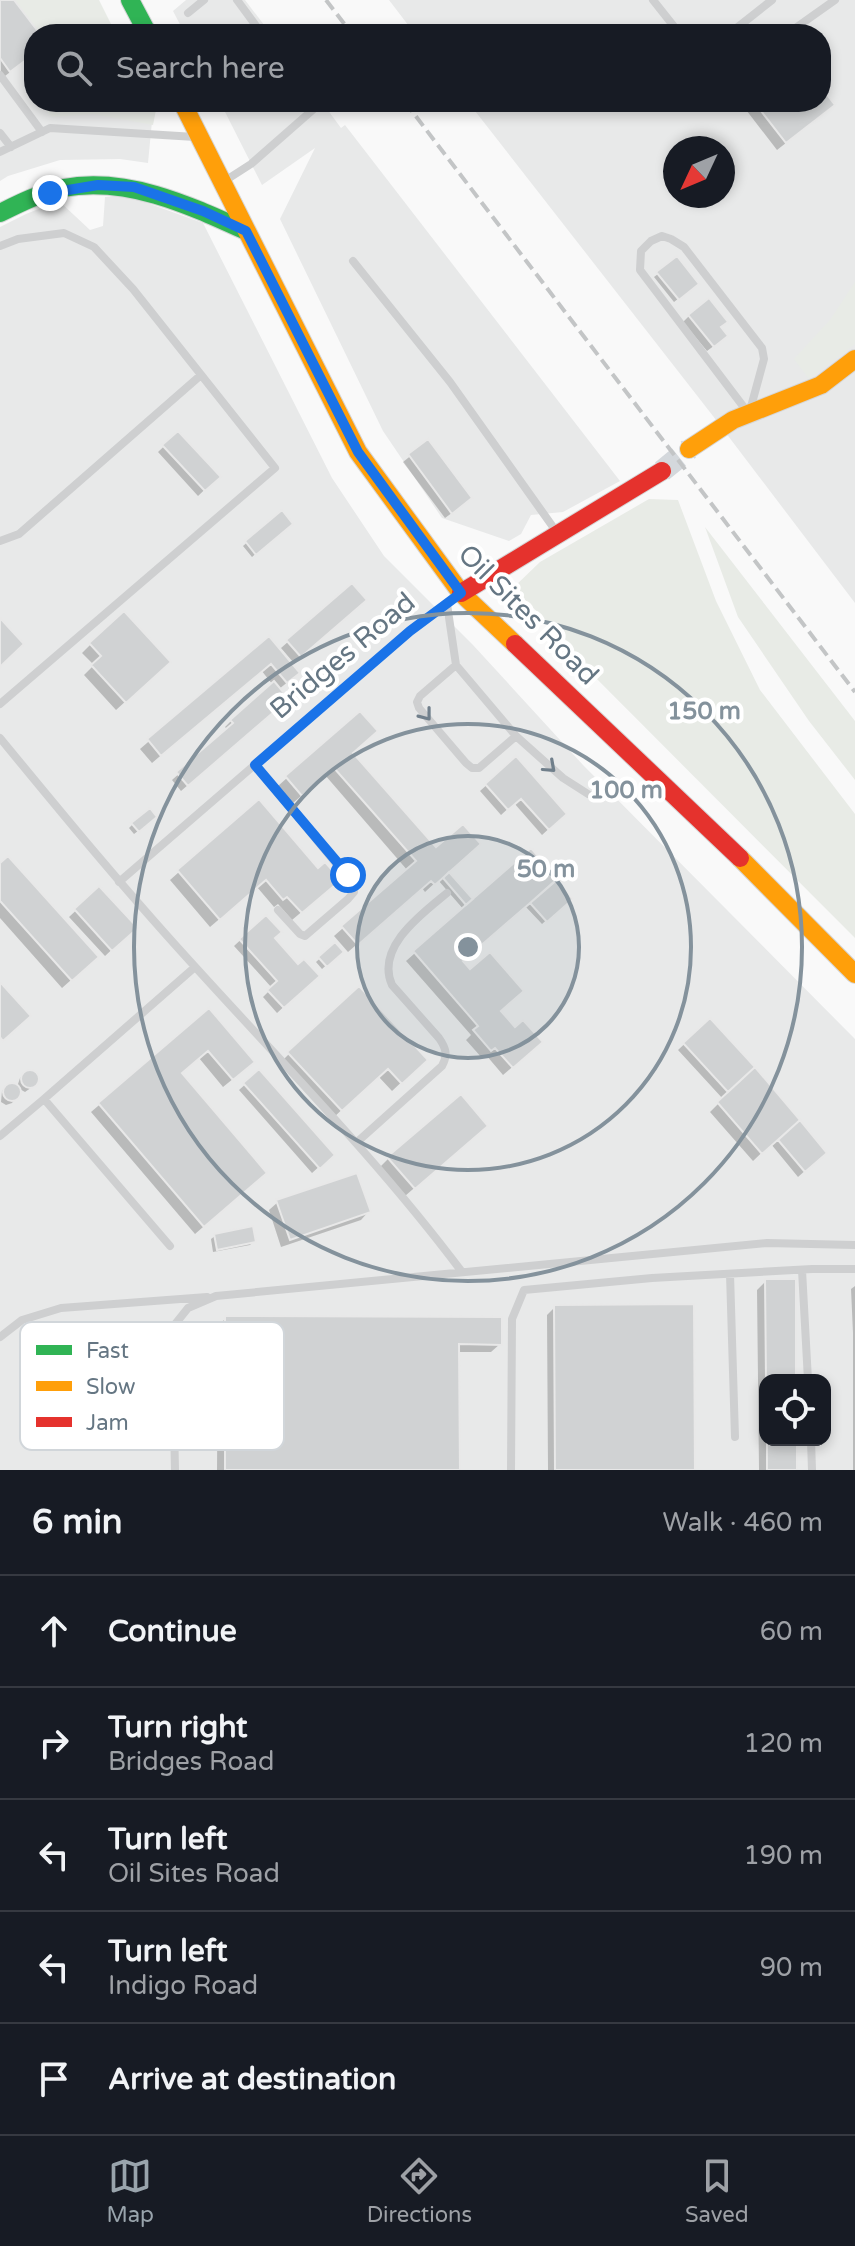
<!DOCTYPE html>
<html lang="en">
<head>
<meta charset="utf-8">
<style>
  :root { --surface:#171b24; --page:#242831; --text:#f1f3f6; --muted:#9ea1a6; --line:#363941; --accent:#99a4ac }
  body { margin:0; font-family:"Varela Round",sans-serif; background:var(--page); color:var(--text) }
  .controls { position:absolute; right:24px; bottom:24px; display:grid; overflow:hidden; border-radius:16px; box-shadow:0 4px 12px #0003 }
  .controls button { width:72px; height:72px; display:grid; place-items:center; padding:0; border:0; border-bottom:2px solid var(--line); background:var(--surface); color:var(--text); font:40px sans-serif }
  .compass { position:absolute; left:663px; top:136px; width:72px; height:72px; border-radius:50%; background:var(--surface); box-shadow:0 4px 12px #0003; rotate:226deg }
  .stop { position:absolute; width:24px; height:24px; margin:-18px; border:6px solid #1a73e8; border-radius:50%; background:#fff }
  .stop.end { background:#1a73e8; border-color:#fff; box-shadow:0 2px 8px #0008 }
  .list { margin:0; padding:0; list-style:none }
  h2 { display:flex; justify-content:space-between; align-items:center; height:104px; margin:0; padding:0 32px; font-size:34px }
  h2 small { font-size:26px; font-weight:400; color:var(--muted) }
  .list li { display:grid; grid-template-columns:52px 1fr auto; gap:24px; align-items:center; box-sizing:border-box; height:112px; padding:0 32px; border-top:2px solid var(--line) }
  .list b { display:block; font-size:30px; white-space:nowrap }
  .list p { margin:0; font-size:26px; white-space:nowrap; color:var(--muted) }
  .list em { font-size:26px; font-style:normal; color:var(--muted) }
  .icon { flex:none; width:44px; height:44px; fill:none; stroke:currentColor; stroke-width:2; stroke-linecap:round; stroke-linejoin:round }
  .map { position:relative; flex:none; width:855px; height:1470px; overflow:hidden }
  .search { position:absolute; background:var(--surface); box-shadow:0 4px 12px #0003; left:24px; right:24px; top:24px; height:88px; display:flex; align-items:center; gap:20px; box-sizing:border-box; padding:0 28px; border-radius:32px; color:var(--muted); font-size:30px }
  .sheet { height:664px; background:var(--surface) }
  nav { display:flex; justify-content:space-around; align-items:center; box-sizing:border-box; height:112px; border-top:2px solid var(--line); background:var(--surface); font-size:22px; color:var(--muted) }
  nav a { display:grid; justify-items:center; gap:4px }
  nav .on { color:var(--accent) }
  .map>svg:first-child { display:block }
  .built { fill:#e8e9e9; fill-rule:evenodd }
  .green { fill:#e8ebe6 }
  .shadow { fill:#0003 }
  .building { fill:#d0d2d3; stroke:#e8e8e8; stroke-width:2 }
  .lines { fill:none; stroke-linecap:round; stroke-linejoin:round }
  .secondary-tunnel { stroke:#d4d8dc; stroke-width:22; stroke-dasharray:22 11; stroke-linecap:butt }
  .fast-casing { stroke:#d5d6d7; stroke-width:20 }
  .slow-casing { stroke:#d5d6d7; stroke-width:20 }
  .jam-casing { stroke:#d5d6d7; stroke-width:20 }
  .lane { stroke:#cecfd0; stroke-width:8 }
  .fast { stroke:#30b455; stroke-width:18 }
  .slow { stroke:#ff9f0a; stroke-width:18 }
  .jam { stroke:#e5322d; stroke-width:18 }
  .rail { stroke:#c3c5c6; stroke-width:4; stroke-dasharray:12 6; stroke-linecap:butt }
  .oneway { stroke:#707f8b }
  .route { stroke:#1a73e8; stroke-width:10 }
  .ring { fill:none; stroke:#84929c; stroke-width:4 }
  .labels { text-anchor:middle; stroke-width:8; stroke-linejoin:round; paint-order:stroke }
  .street-label { font-size:28px; fill:#657683; stroke:#fff }
  .key { fill:#fff; stroke:#d1d6da; stroke-width:2 }
  .key-label { font-size:22px; fill:#657683 }
  .centre { fill:#84929c; stroke:#fff; stroke-width:4 }
  .ring-label { font-size:24px; text-anchor:middle; font-weight:bold; fill:#84929c; stroke:#fff; stroke-width:8; stroke-linejoin:round; paint-order:stroke }
</style>
</head>
<body>
<div class="map">
<svg width="855" height="1470" viewBox="0 0 855 1470">
  <rect width="100%" height="100%" fill="#f9f9f9"/>
  <path class="built" d="M0 0H96L113 34H34V102H148L153 111 148 163 120 159 60 160 8 176 0 181Z
    M186 0H245L271 34H185L173 11Z
    M389 0H855V603L713 416 468 102H821V34H415ZM675 148H723V196H675Z
    M220 102H322L341 128 345 125 620 481 563 512 531 515 521 534 509 541 442 518 383 431 280 219 315 148 262 185Z
    M125 195 203 223 332 478 384 556 473 645 583 765 855 1039V1470H0V227L26 214 59 201 90 230 103 226 105 197ZM765 1380H825V1440H765Z"/>
  <path class="green" d="M14 0H99L116 34H40Z
    M40 102H151L156 110 153 125 93 114 51 117Z
    M855 282V344L809 379 794 359 830 320Z
    M649 499 678 500 716 601 760 690 855 814V938L565 647 569 643 513 588 540 562Z
    M705 527 855 721V780L809 721 738 617Z"/>
  <path class="shadow" d="M0 0H12L38 34H34V54L1 79Z
    M821 90 824 113 777 150 740 102H821Z
    M658 274 693 287 674 302 654 277Z
    M689 316 719 328V342L707 351 683 322Z
    M178 433 218 477 198 496 158 452Z
    M428 442 464 504 445 518 403 462Z
    M281 513 290 524 252 557 243 546Z
    M352 586 358 606 293 662 281 648Z
    M268 639 289 681 279 689 281 705 181 791 172 780 228 730 225 727 231 721 273 685 261 670 152 763 140 749Z
    M91 644 160 670 116 710 84 675 94 665 82 653Z
    M360 713 351 753 470 899 464 905 466 908 570 899 542 924 525 906 461 962 499 1011 532 1050 503 1075 486 1055 482 1058 466 1040 471 1035 406 961 464 910 438 880 425 892 422 888 348 952 334 936 408 871 325 775 293 803 278 786Z
    M516 759 565 814 542 835 514 803 501 815 480 791Z
    M258 802 330 888 292 920 278 904 274 907 257 887 210 927 170 880Z
    M151 821 134 834 129 828 133 824Z
    M0 866 88 965 62 988 0 918Z
    M99 889 135 928 105 956 69 917Z
    M265 917 273 939 298 967 317 976 277 1013 263 997 272 988 234 946Z
    M335 945 341 952 322 969 316 962Z
    M209 1011 244 1070 223 1087 199 1058 180 1074 256 1181 195 1234 91 1112Z
    M709 1021 753 1068 825 1153 798 1177 771 1144 753 1161 710 1112 723 1099 678 1050Z
    M289 1054 425 1060 392 1091 378 1076 333 1118 281 1062Z
    M31 1071 36 1074 38 1080 35 1085 25 1092 18 1088 19 1093 12 1103 6 1105 1 1102 2 1091 12 1084 19 1088 18 1084 20 1078Z
    M259 1072 332 1155 312 1173 239 1090Z
    M477 1134 405 1196 380 1167 388 1159Z
    M278 1202 369 1211 361 1220 281 1247 269 1210Z
    M215 1236 254 1241 250 1245 213 1252 211 1239Z
    M766 1281 794 1380H765V1440H795V1470H759L757 1290Z
    M855 1286V1470H853V1333L851 1289Z
    M555 1307 693 1470H548L547 1315Z
    M226 1318 500 1344 491 1352H457L458 1470H217L218 1326Z"/>
  <path class="building" d="M0 0H14L40 34H34V54L10 72 0 58Z
    M821 87 835 105 786 143 754 102H821Z
    M677 256 699 284 679 300 656 272Z
    M709 298 728 322 721 327 728 336 714 347 688 315Z
    M178 431 221 477 205 491 162 445Z
    M428 439 472 498 452 514 408 454Z
    M282 510 293 524 256 555 245 541Z
    M352 583 367 600 301 657 286 640Z
    M124 611 171 662 126 703 91 665 101 656 89 643Z
    M0 618 24 644 0 667Z
    M269 636 300 673 287 683 271 664 161 756 147 739Z
    M274 681 289 699 188 786 176 772 233 723 230 720Z
    M360 711 378 731 353 753 436 847 463 824 481 844 435 885 431 881 358 945 341 926 416 861 334 768 302 796 285 776Z
    M516 756 567 814 549 830 521 799 508 810 485 784Z
    M259 799 318 868 325 862 341 880 302 913 287 897 283 900 266 880 220 920 177 870Z
    M150 808 157 817 139 832 131 823Z
    M531 848 558 879 463 961 470 969 490 952 524 991 501 1011 515 1027 523 1020 543 1042 513 1068 495 1048 491 1051 473 1030 478 1026 413 951Z
    M8 856 99 957 72 981 0 901V863Z
    M449 872 473 899 466 905 443 878Z
    M556 880 573 899 547 922 530 903Z
    M99 886 138 928 112 951 74 909Z
    M266 915 282 932 275 938 298 964 304 959 320 976 284 1008 267 990 277 981 239 939Z
    M335 942 344 952 327 967 318 957Z
    M0 982 31 1016 3 1041 0 1037Z
    M359 986 428 1060 402 1084 388 1069 342 1111 287 1052Z
    M209 1008 255 1062 233 1080 208 1051 182 1073 267 1173 204 1227 98 1103Z
    M710 1018 755 1067 728 1092 683 1043Z
    M755 1067 800 1120 762 1154 717 1102Z
    M259 1069 335 1155 320 1169 243 1083Z
    M21 1079a9 9 0 1 1 18 0a9 9 0 1 1-18 0Z
    M3 1092a9 9 0 1 1 18 0a9 9 0 1 1-18 0Z
    M461 1094 488 1126 415 1189 387 1157Z
    M800 1120 827 1153 805 1172 778 1140Z
    M357 1173 371 1212 290 1240 276 1200Z
    M253 1226 256 1242 217 1250 214 1234Z
    M765 1279H796V1380H766Z
    M694 1304 695 1470H555L554 1305Z
    M225 1316 502 1317V1345L459 1344 460 1470H225Z
    M767 1440H797V1470H767Z"/>
  <g class="lines">
    <path class="secondary-tunnel" d="M662 471 689 449"/>
    <defs>
      <path id="fast" d="M130 0 148 34
        M0 213C20 203 40 193 63 188 127 176 189 205 246 231"/>
      <path id="slow" d="M182 102 358 452 461 593 515 644
        M689 449 733 420 821 385 855 359
        M740 858 855 974"/>
      <path id="jam" d="M461 593 662 471
        M515 644 740 858"/>
    </defs>
    <use href="#fast" class="fast-casing"/>
    <use href="#slow" class="slow-casing"/>
    <use href="#jam" class="jam-casing"/>
    <path class="lane" d="M237 0 262 34
      M653 0 680 34
      M188 13 204 0
      M729 34 772 0
      M787 34 835 0
      M0 75 42 132
      M0 133 11 147
      M0 152 50 128 195 137
      M223 182 251 164 316 107 312 102
      M662 236 671 239 684 247 762 348 764 359 749 414 640 270 641 251 651 241Z
      M0 246 18 239 64 233 94 247 133 289 275 468 0 704
      M353 261 450 382 558 534
      M0 541 19 534 201 375
      M447 604 456 665 516 736 563 778 588 794
      M456 665 420 696 417 702 419 708 466 763 472 768H479L516 736
      M0 738C65 817 129 895 198 970 288 1069 382 1165 462 1272
      M255 765 352 883 354 892 348 899 305 936 300 934 278 910
      M119 882 410 631 460 594
      M0 1136 44 1099
      M356 1143 442 1066C448 1055 446 1048 439 1038L392 985C375 947 423 913 447 893
      M170 1246 44 1099 195 967
      M802 1270 808 1380
      M730 1274 735 1437
      M0 1337 22 1320 61 1308 207 1297
      M811 1440 812 1470
      M175 1470 172 1328 188 1308 216 1296 767 1243 855 1245
      M511 1470 512 1319 524 1290 652 1278 812 1269H855"/>
    <use href="#fast" class="fast"/>
    <use href="#slow" class="slow"/>
    <use href="#jam" class="jam"/>
    <path class="rail" d="M326 0 352 34
      M405 102 855 692"/>
  </g>
  <defs><path id="oneway-chevron" d="M-2-3.5L2.5 0L-2 3.5" fill="none" stroke-width="1.6" stroke-linecap="round" stroke-linejoin="round" transform="scale(2)"/></defs>
  <g class="oneway">
    <use href="#oneway-chevron" transform="translate(426 715) rotate(52)"/>
    <use href="#oneway-chevron" transform="translate(550 767) rotate(42)"/>
  </g>
  <g class="lines">
    <path class="route" d="M50 193 98 185 134 187 203 211 246 231 358 452 461 593 410 631 255 765 348 875"/>
  </g>
  <circle cx="468" cy="947" r="111" fill="#84929c" fill-opacity=".12"/>
  <g class="ring">
    <circle cx="468" cy="947" r="111"/>
    <circle cx="468" cy="947" r="223"/>
    <circle cx="468" cy="947" r="334"/>
  </g>
  <g class="labels">
    <g class="street-label">
      <text transform="translate(529 614) rotate(45)" y="10">Oil Sites Road</text>
      <text transform="translate(342 655) rotate(-40)" y="10">Bridges Road</text>
    </g>
  </g>
  <rect x="20" y="1322" width="264" height="128" rx="12" class="key"/>
  <rect x="36" y="1345" width="36" height="10" fill="#30b455"/>
  <rect x="36" y="1381" width="36" height="10" fill="#ff9f0a"/>
  <rect x="36" y="1417" width="36" height="10" fill="#e5322d"/>
  <g class="key-label">
    <text x="86" y="1358">Fast</text>
    <text x="86" y="1394">Slow</text>
    <text x="86" y="1430">Jam</text>
  </g>
  <circle cx="468" cy="947" r="12" class="centre"/>
  <g class="ring-label">
    <text x="704" y="719">150 m</text>
    <text x="626" y="798">100 m</text>
    <text x="546" y="877">50 m</text>
  </g>
</svg>
<div class="controls">
<button><svg class="icon" aria-label="locate" viewBox="0 0 24 24"><circle cx="12" cy="12" r="6"/><path d="M12 2v4M12 18v4M2 12h4M18 12h4"/></svg></button>
</div>
<svg class="compass" viewBox="-18 -18 36 36"><path d="M0-13l5 13h-10z" fill="#e53935"/><path d="M0 13l5-13h-10z" fill="#9ea1a6"/></svg>
<div class="stop" style="left:348px;top:875px"></div>
<div class="stop end" style="left:50px;top:193px"></div>
<div class="search"><svg class="icon" aria-label="search" viewBox="0 0 24 24"><circle cx="10" cy="10" r="6"/><path d="M15 15l6 6"/></svg>Search here</div>
</div>
<section class="sheet">
<h2>6 min<small>Walk · 460 m</small></h2>
<ul class="list">
<li><svg class="icon" aria-label="ahead" viewBox="0 0 24 24"><path d="M12 20V5M6 11l6-6 6 6"/></svg><div><b>Continue</b></div><em>60 m</em></li>
<li><svg class="icon" aria-label="right" viewBox="0 0 24 24"><path d="M7 20v-9h11M14 6l5 5-5 5"/></svg><div><b>Turn right</b><p>Bridges Road</p></div><em>120 m</em></li>
<li><svg class="icon" aria-label="left" viewBox="0 0 24 24"><path d="M17 20v-9H6M10 6l-5 5 5 5"/></svg><div><b>Turn left</b><p>Oil Sites Road</p></div><em>190 m</em></li>
<li><svg class="icon" aria-label="left" viewBox="0 0 24 24"><path d="M17 20v-9H6M10 6l-5 5 5 5"/></svg><div><b>Turn left</b><p>Indigo Road</p></div><em>90 m</em></li>
<li><svg class="icon" aria-label="arrive" viewBox="0 0 24 24"><path d="M6 21V4h12l-3 4 3 4H6"/></svg><div><b>Arrive at destination</b></div></li>
</ul>
</section>
<nav>
<a class="on"><svg class="icon" aria-label="map" viewBox="0 0 24 24"><path d="M3 6l6-2 6 2 6-2v14l-6 2-6-2-6 2zM9 4v14M15 6v14"/></svg>Map</a>
<a><svg class="icon" aria-label="directions" viewBox="0 0 24 24"><path d="M12 3l9 9-9 9-9-9zM9 14v-3h6M13 9l2 2-2 2"/></svg>Directions</a>
<a><svg class="icon" aria-label="saved" viewBox="0 0 24 24"><path d="M7 4h10v16l-5-4-5 4z"/></svg>Saved</a>
</nav>
</body>
</html>
